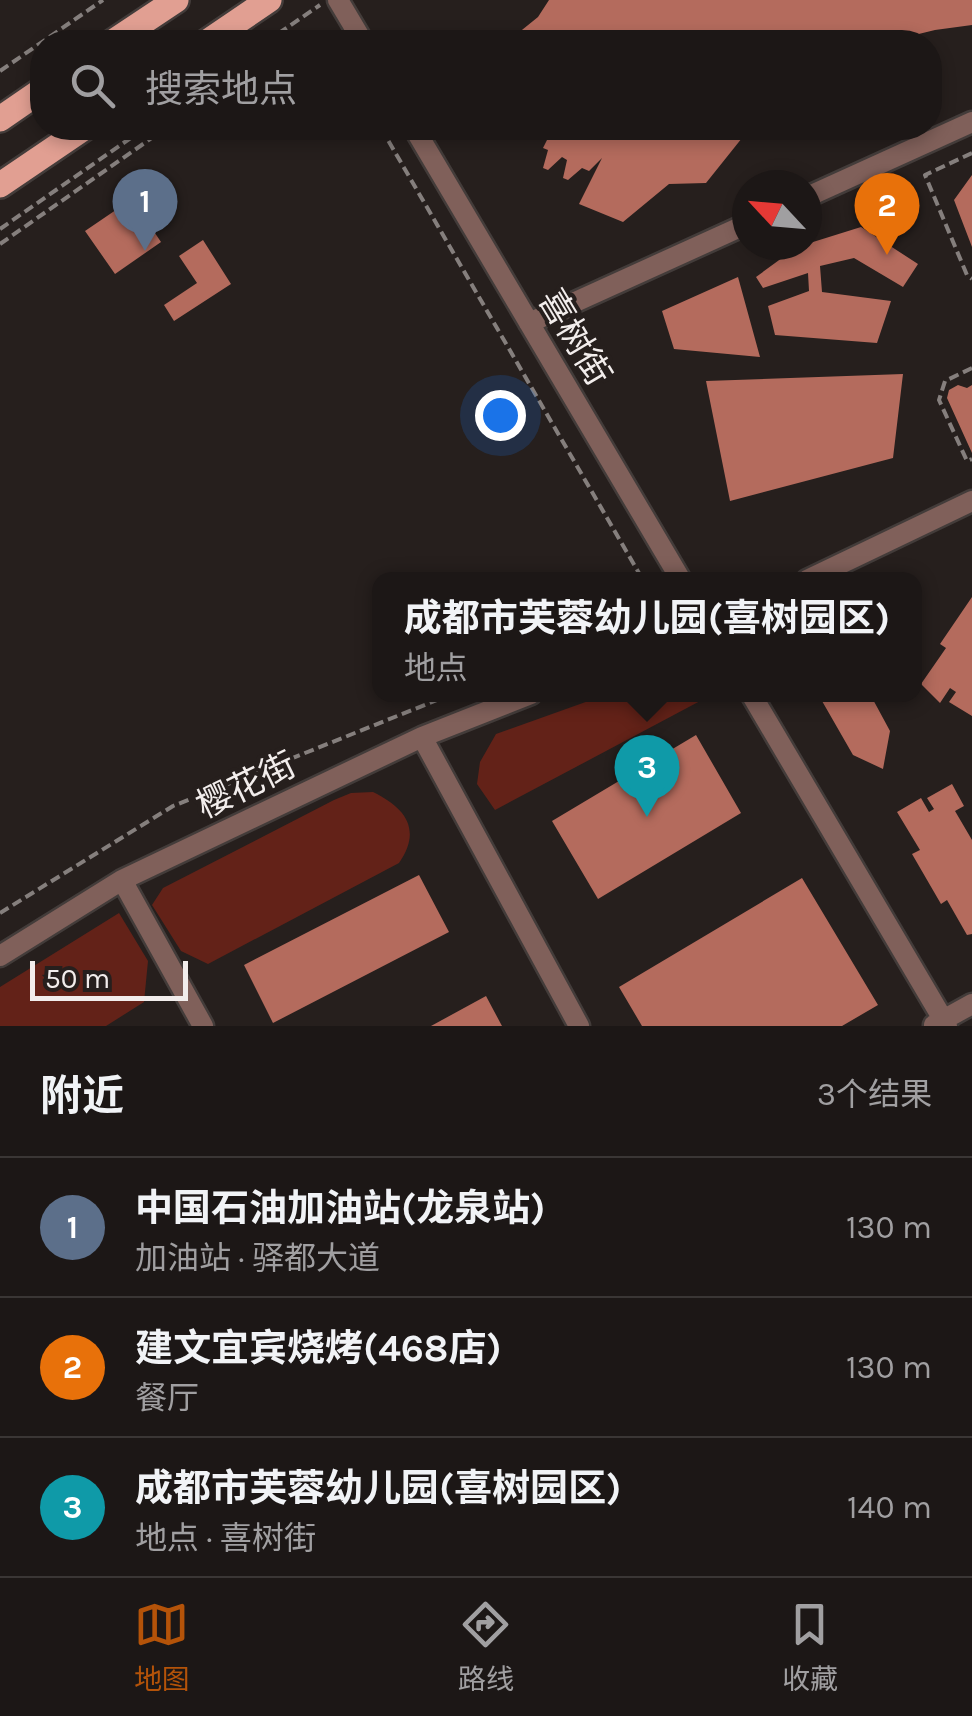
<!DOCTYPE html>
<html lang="zh">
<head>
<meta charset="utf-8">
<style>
  :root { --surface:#1c1716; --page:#292423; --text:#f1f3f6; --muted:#a09fa1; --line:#3a3635; --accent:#b45309 }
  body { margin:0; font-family:Karla,"Noto Sans SC",sans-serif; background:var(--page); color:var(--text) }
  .compass { position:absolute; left:732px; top:170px; width:90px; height:90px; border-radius:50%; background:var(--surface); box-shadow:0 5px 15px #0003; rotate:296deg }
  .scale { position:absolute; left:30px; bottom:25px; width:158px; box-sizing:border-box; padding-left:10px; border:5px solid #f2edec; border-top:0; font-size:28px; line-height:35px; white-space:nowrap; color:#f2edec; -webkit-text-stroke:8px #261f1d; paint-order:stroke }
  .you { position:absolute; left:500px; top:415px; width:35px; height:35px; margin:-25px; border:8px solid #fff; border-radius:50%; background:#1a73e8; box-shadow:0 0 0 15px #1a73e833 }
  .badge { display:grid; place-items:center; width:65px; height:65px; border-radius:50%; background:var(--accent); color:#fff; font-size:32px; font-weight:700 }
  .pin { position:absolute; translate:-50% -82px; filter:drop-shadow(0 2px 5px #0008) }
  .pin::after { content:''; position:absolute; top:52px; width:35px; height:30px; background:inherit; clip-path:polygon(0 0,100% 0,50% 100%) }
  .popup { position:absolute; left:372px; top:572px; width:550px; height:130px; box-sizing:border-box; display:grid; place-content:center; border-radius:20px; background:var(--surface); filter:drop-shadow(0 2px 8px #0005); font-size:32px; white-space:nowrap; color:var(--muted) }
  .popup b { font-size:38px; color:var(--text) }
  .popup::after { content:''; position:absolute; left:50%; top:100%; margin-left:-20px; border:20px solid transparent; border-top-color:var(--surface) }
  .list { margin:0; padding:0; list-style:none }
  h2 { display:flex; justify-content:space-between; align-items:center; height:130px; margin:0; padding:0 40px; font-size:42px }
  h2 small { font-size:32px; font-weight:400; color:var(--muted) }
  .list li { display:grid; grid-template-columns:65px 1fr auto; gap:30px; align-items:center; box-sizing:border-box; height:140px; padding:0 40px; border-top:2px solid var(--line) }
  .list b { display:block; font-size:38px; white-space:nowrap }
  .list p { margin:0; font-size:32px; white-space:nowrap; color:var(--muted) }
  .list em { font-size:32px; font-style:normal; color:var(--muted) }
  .icon { flex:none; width:55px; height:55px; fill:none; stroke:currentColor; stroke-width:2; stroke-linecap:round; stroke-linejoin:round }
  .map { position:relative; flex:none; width:972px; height:1026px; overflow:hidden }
  .search { position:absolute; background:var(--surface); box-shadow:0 5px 15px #0003; left:30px; right:30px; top:30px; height:110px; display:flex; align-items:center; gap:25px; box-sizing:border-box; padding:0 35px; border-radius:40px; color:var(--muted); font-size:38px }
  .sheet { height:550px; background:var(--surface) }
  nav { display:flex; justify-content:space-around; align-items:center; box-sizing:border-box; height:140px; border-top:2px solid var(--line); background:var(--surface); font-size:28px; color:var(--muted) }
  nav a { display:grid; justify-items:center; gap:5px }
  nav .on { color:var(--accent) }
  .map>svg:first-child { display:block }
  .green { fill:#632218 }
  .building { fill:#b46b5d }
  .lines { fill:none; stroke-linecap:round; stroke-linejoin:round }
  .minor-casing { stroke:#433c3a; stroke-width:25 }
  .primary-casing { stroke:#433c3a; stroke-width:30 }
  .path { stroke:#857f7d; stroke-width:4; stroke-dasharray:10 5; stroke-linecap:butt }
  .minor { stroke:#80605a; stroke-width:20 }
  .primary { stroke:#e19f92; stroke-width:25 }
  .labels { text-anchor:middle; stroke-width:8; stroke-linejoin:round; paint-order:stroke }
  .street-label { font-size:35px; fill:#f2edec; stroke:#261f1d }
</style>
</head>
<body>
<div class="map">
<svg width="972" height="1026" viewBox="0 0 972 1026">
  <rect width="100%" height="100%" fill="#261f1d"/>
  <path class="green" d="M608 694 689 695 702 700 495 810 477 784 480 762 496 734Z
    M373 792C406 808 422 830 399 863L208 964 181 951 152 905 163 888 334 800 351 793Z
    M119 913 148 961 144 1002 106 1026H0V987Z"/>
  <path class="building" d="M549 0H972V25L935 30 886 42H507L538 17Z
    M553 128H750L706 183 669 184 623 222 579 204 602 158 589 171 582 168 568 180 563 178 567 160 562 157 548 170 543 168 548 150 543 148Z
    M972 175V247L954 200Z
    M132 199 161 242 115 274 85 231Z
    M861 227 918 264 903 287 854 258 820 266 822 292 891 301 877 343 775 335 768 306 809 291 808 273 763 288 756 277 797 247Z
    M203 240 231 284 174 321 164 305 197 283 179 256Z
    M738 277 760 357 674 349 662 311Z
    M903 374 893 458 730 501 706 381Z
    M958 385 967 388 972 385V453L947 398 949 390Z
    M972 597V716L949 702 956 692 950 688 940 703 921 684 946 648 940 644Z
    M818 694H870L890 731 883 769 853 755Z
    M696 735 741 813 598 899 552 821Z
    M952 784 964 806 955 811 972 840V934L967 935 947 900 941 904 912 854 920 850 897 812 921 798 929 812 934 809 927 798Z
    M419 875 449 932 273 1023 244 965Z
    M802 878 878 1005 842 1026H642L619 987Z
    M486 996 502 1026H431Z"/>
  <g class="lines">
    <defs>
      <path id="minor" d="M338 0 363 42
        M414 128 681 580
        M807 197 972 122
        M529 323 747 224
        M807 580 972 501
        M751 694 947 1026
        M422 737 579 1026
        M122 880 203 1026
        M0 956 122 880 422 737 531 694
        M934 1025 972 1004"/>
      <path id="primary" d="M113 42 176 0
        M207 42 269 0
        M0 119 42 90
        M0 185 84 128"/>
    </defs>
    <use href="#minor" class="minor-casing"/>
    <use href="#primary" class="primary-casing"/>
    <path class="path" d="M266 42 320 5
      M0 71 103 0
      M381 128 643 580
      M972 153 925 175 967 275 972 279
      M0 229 145 128
      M0 244 166 128
      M972 368 945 381 939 400 967 461 972 459
      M0 913 173 806 452 694"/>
    <use href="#minor" class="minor"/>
    <use href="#primary" class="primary"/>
  </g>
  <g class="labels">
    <g class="street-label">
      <text transform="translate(575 337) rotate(59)" y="12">喜树街</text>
      <text transform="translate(246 785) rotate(-26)" y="12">樱花街</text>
    </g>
  </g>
</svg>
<svg class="compass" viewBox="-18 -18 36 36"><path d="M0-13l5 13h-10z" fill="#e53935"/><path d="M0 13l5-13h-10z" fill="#a09fa1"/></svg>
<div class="scale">50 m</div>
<div class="you"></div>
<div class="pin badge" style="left:145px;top:251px;background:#5c6f8a">1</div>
<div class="pin badge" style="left:887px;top:255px;background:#e8710a">2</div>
<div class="pin badge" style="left:647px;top:817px;background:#0f9aa8">3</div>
<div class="popup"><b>成都市芙蓉幼儿园(喜树园区)</b>地点</div>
<div class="search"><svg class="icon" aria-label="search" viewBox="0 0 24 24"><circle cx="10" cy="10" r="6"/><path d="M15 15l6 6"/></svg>搜索地点</div>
</div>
<section class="sheet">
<h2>附近<small>3个结果</small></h2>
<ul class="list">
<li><span class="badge" style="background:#5c6f8a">1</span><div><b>中国石油加油站(龙泉站)</b><p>加油站 · 驿都大道</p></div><em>130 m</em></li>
<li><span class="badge" style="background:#e8710a">2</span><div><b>建文宜宾烧烤(468店)</b><p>餐厅</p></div><em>130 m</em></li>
<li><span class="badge" style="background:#0f9aa8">3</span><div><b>成都市芙蓉幼儿园(喜树园区)</b><p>地点 · 喜树街</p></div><em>140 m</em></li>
</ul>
</section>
<nav>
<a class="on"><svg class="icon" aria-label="map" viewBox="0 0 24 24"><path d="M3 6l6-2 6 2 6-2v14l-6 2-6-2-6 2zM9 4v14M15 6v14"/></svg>地图</a>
<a><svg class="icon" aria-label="directions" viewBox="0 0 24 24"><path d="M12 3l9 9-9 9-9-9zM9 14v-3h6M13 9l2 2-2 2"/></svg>路线</a>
<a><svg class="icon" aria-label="saved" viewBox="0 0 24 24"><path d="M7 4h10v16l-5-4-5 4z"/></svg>收藏</a>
</nav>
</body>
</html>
